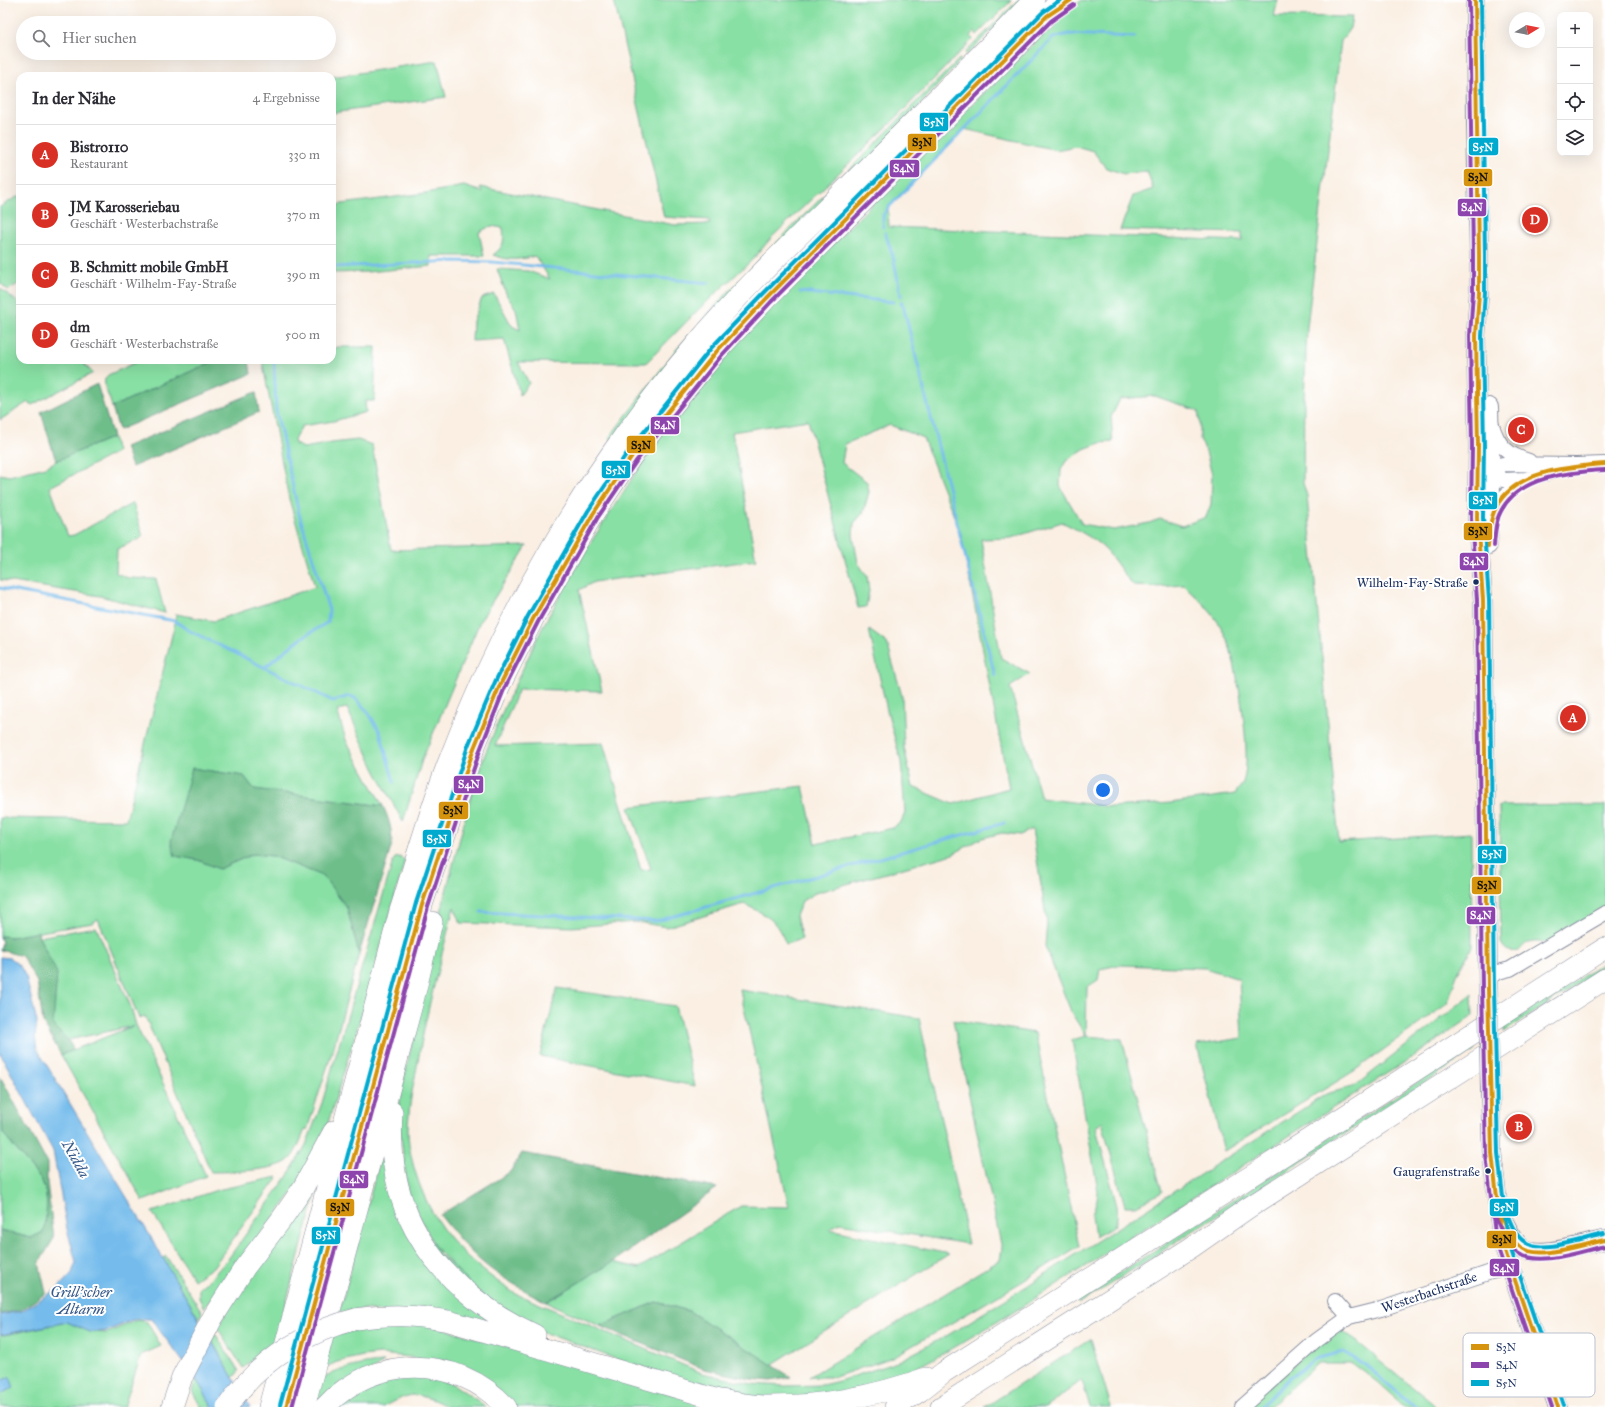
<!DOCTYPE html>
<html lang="de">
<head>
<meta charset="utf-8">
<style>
  :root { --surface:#fff; --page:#f7f7f7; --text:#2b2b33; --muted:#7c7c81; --line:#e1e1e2; --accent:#d93025 }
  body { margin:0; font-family:"IM FELL Great Primer",serif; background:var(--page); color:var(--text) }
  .controls { position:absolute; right:12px; top:12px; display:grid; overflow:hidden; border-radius:8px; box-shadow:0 4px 16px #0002 }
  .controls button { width:36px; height:36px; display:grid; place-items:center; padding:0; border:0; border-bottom:1px solid var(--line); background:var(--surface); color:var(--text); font:20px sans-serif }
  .compass { position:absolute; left:1509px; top:12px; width:36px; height:36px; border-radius:50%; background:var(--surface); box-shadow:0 4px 16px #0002; rotate:80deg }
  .you { position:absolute; left:1103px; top:790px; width:14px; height:14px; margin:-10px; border:3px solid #fff; border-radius:50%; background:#1a73e8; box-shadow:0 0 0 6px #1a73e833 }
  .badge { display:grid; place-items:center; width:26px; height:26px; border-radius:50%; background:var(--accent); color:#fff; font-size:13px; font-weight:700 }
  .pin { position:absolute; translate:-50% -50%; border:2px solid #fff; box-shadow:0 1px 4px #0006 }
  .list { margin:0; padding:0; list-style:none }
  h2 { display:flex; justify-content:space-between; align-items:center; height:52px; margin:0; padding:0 16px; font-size:17px }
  h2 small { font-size:13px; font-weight:400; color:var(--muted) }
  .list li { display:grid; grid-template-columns:26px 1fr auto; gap:12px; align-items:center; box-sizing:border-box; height:60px; padding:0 16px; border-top:1px solid var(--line) }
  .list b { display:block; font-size:15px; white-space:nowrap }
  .list p { margin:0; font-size:13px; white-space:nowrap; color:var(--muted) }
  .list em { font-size:13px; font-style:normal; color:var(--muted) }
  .icon { flex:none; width:22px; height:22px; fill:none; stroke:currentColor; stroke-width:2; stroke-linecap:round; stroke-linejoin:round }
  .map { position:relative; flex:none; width:1605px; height:1407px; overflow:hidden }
  .search { position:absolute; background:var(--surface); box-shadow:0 4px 16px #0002; left:16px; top:16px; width:320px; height:44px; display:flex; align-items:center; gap:10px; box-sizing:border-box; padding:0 14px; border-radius:22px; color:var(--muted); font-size:15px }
  .panel { position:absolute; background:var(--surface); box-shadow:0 4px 16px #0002; left:16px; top:72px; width:320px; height:292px; border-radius:12px }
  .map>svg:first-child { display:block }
  .green { fill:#88e0a4; stroke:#528881; fill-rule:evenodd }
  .forest { fill:#6ebe8a; stroke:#447674 }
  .water { fill:#74bcec; stroke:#4876a5 }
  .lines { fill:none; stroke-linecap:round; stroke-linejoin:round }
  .stream { stroke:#74bcec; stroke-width:3 }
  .minor-casing { stroke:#8a8fa0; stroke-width:16 }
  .major-casing { stroke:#8a8fa0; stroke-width:20 }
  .highway-casing { stroke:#8a8fa0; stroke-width:22 }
  .minor { stroke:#fff; stroke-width:14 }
  .major { stroke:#fff; stroke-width:18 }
  .highway { stroke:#fff; stroke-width:21 }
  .major-bridge-casing { stroke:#8a8fa0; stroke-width:20; stroke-linecap:butt }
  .highway-bridge-casing { stroke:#8a8fa0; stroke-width:22; stroke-linecap:butt }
  .major-bridge { stroke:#fff; stroke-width:18 }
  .highway-bridge { stroke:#fff; stroke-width:21 }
  .bus-1-casing { stroke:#fff; stroke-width:7 }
  .bus-2-casing { stroke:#fff; stroke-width:7 }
  .bus-3-casing { stroke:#fff; stroke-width:7 }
  .bus-1 { stroke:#d6940e; stroke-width:4 }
  .bus-2 { stroke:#8e44ad; stroke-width:4 }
  .bus-3 { stroke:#00a9ce; stroke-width:4 }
  .bus-dot { fill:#1b2f5e; stroke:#fff; stroke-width:1.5 }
  .labels { text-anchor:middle; stroke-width:4; stroke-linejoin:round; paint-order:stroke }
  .bus-label { font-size:13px; fill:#1b2f5e; stroke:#fff; text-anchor:end }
  .street-label { font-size:14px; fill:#1b2f5e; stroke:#fff }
  .water-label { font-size:15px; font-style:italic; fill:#365989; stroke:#fff }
  .key { fill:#fff; stroke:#bbc1cf; stroke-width:1 }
  .key-label { font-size:11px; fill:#1b2f5e }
  .line-badge { stroke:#fff; stroke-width:1.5 }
  .badge-label { font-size:11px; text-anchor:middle; font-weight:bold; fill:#fff }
  .pale-badge-label { font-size:11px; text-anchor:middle; font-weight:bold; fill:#111 }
</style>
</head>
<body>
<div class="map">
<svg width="1605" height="1407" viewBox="0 0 1605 1407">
  <rect width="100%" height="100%" fill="#fff"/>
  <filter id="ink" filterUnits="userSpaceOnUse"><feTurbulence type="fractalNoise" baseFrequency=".025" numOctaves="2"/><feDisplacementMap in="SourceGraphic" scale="8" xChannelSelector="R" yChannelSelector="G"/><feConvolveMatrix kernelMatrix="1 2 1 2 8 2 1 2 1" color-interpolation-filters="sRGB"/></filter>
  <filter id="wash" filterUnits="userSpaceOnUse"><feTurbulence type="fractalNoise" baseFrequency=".012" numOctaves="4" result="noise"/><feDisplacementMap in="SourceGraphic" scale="16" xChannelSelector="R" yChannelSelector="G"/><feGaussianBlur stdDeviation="0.9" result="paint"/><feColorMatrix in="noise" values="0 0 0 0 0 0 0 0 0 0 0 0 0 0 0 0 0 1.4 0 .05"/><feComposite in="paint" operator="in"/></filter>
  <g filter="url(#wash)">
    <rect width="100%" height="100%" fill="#faefe2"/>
    <path class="green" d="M614 0H1012L977 35 975 32 971 36 973 39 891 123 772 237 753 259 699 309 646 363 518 362 529 383 520 395 504 339 472 341 473 321 482 298 494 294 512 326 520 330 516 309 507 296 497 269 528 271 550 279 535 256C521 260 507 261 493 255 505 246 504 241 503 228L491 226 479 232 484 256H431V266L367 272 332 273V207L342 204 426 193 464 186 482 192 480 187 675 225 710 224 709 220 664 217Z
      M1018 0H1021L967 55 965 53Z
      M1082 0H1278L1274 16 1352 17 1350 28 1341 41 1307 327 1304 402 1303 483 1307 496 1339 842 1471 833 1472 947 1457 975 1447 1004 1354 1071 1224 1151 1197 1045 1242 1038 1239 979 1205 968 1119 965 1100 969 1098 980 1087 987 1086 1036 1122 1039 1162 1192 1136 1206H1125L1102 1122 1096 1128 1117 1206C1119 1228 1112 1227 1095 1237L1092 1215 1097 1199 1098 1191 1072 1040 1086 1036 1072 1014 1045 946 1047 922 1032 829 1020 835 1002 833 982 838 953 854 815 893 802 901 796 916 802 939 786 944C775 918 768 916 744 904L667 927 636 922 572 927 461 923 454 907C441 958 427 1009 418 1061 415 1079 410 1097 409 1115 406 1135 410 1155 416 1174 434 1231 466 1260 514 1293L702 1373 752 1384 784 1386 822 1385 839 1381 897 1362 948 1335 1022 1289 1326 1094 1355 1086 1472 994 1473 1016 1419 1053 1009 1315 942 1354 914 1369 885 1382 819 1399 734 1396 636 1365 635 1366 548 1334 513 1317 490 1302 438 1253 408 1194 398 1114 402 1088 444 899 472 792 485 754 505 706 544 624 591 542 659 437 750 327 945 131 1059 19ZM964 129 1056 150 1076 146 1093 151 1106 168 1124 174 1147 171 1153 189 1133 196 1120 230 1242 233V241L889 227 888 209ZM1155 396 1198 411 1200 423V439L1206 452 1212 475 1211 504 1206 517 1182 526 1160 519 1149 523 1114 530 1082 524 1060 486 1061 470 1066 461 1084 449 1100 443 1113 442 1111 417 1120 399ZM808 420 858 608 866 607 869 591 867 576 858 563 853 535 854 523 863 513 869 492 867 482 842 463 845 444 890 425 923 438 961 534 1009 788 953 804 913 787 904 747 902 696 887 643 869 630 887 710 901 762 905 813 901 822 893 828 816 844 803 786 629 807 651 869 641 870 603 743 495 746 519 689 602 691 579 590 594 582 756 560 732 432ZM1062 522C1079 531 1099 540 1111 556 1119 566 1125 577 1134 586L1157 587 1184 585C1201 601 1217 616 1226 637 1237 661 1253 759 1243 782 1242 786 1237 790 1235 794L1170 803 1111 807 1041 798 1010 687 1030 674 1001 658 981 539 1011 538Z
      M959 59 961 60 612 440 609 438 675 351 731 289Z
      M437 61 446 97 332 113V77Z
      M20 195V283L8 290 0 283V207Z
      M0 288 20 304V360H80L93 373 32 405 28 402 0 420Z
      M338 347H376L374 401H365L366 412 334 421 302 426 294 440 295 444 304 448 331 443 358 440 372 445 391 550 527 546 480 621 422 760 403 822 374 768 347 708 337 710 346 740 383 806 254 789 244 776 192 768 175 856 198 860 219 869 253 854 273 856 323 876 347 908 359 954 334 1046 307 1130H305C300 1140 296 1156 286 1162 272 1171 228 1172 211 1172L145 1016 139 1018 98 919 92 923 12 937 0 936V818L126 820 174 627 176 614 214 621 315 587 289 499 262 360H332V349Z
      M141 360H216L112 407C110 397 103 388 105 378L108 375Z
      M113 437 117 452 50 487 68 536 74 535 133 503 143 537 117 549 116 573 128 578 156 579 165 613 100 596 0 580V474L9 476 46 467 56 461Z
      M1605 805V910L1549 944C1536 939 1528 939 1519 951 1510 952 1506 952 1501 943L1499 806Z
      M399 857 405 860 367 997 328 1123 294 1191 204 1308 199 1298V1288L211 1278 228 1259 287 1177 306 1145 322 1103 393 861 395 858Z
      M96 927 131 1007 136 1025 206 1176 143 1201 61 1055 133 1026 68 1040 53 1025 39 937Z
      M1605 962V967L1504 1032V1027Z
      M557 988 675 1006 695 1086 540 1056Z
      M740 990 919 1018 968 1244 840 1223 829 1229 949 1254 771 1365 689 1311 656 1302 600 1326 546 1302 613 1262 639 1268 741 1206 789 1207Z
      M953 1020 1035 1033 1079 1246 1020 1283 893 1357 835 1377H809L1000 1260 1002 1249Z
      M1474 1046V1051L1079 1304 1077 1300Z
      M0 1116 2 1119 3 1133 42 1181C49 1197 47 1216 43 1232L31 1238 0 1230Z
      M386 1136 402 1212 515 1331 364 1309 339 1313Z
      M326 1156 276 1340 243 1368 217 1327Z
      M278 1177 213 1267 194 1280 152 1212 217 1190Z
      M166 1256 202 1312 199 1319 163 1258Z
      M137 1320 147 1322 161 1346 141 1355 124 1407H0V1336L67 1322 90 1332 107 1333Z
      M424 1323 629 1382 628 1385 632 1386 633 1383 720 1407H511L447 1367 409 1357 380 1354 363 1356 337 1362 324 1368 332 1336 368 1327Z
      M1337 1328 1356 1341 1437 1407H1405L1377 1382 1352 1363H1318L1269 1407H1240Z
      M215 1333 239 1371 233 1378 212 1341Z
      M1091 1339 1111 1407H1090L1082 1380 1046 1407H985Z
      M384 1362 313 1407 321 1378C342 1369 361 1363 384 1362Z
      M426 1376 453 1384 487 1407H447C441 1402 421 1395 414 1395 407 1395 390 1402 384 1407H337L375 1381Z
      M196 1379 213 1407H201L192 1391Z"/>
    <path class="forest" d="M216 360H249L251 374 119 430 112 407Z
      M97 384 113 437 56 461 41 412Z
      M256 392 259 412 132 467 125 447Z
      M192 768 244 776 254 789 383 806C389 819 392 829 392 844L359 954 347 908 323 876 273 856 253 854 219 869 198 860 175 856 171 841Z
      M38 932 39 937 57 973 53 1025 68 1040 74 1050 61 1055 43 1022 37 982 22 956 0 950 2 943 0 936 12 937Z
      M0 1076 47 1163V1183L54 1238 39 1263 46 1293 21 1310 0 1314V1230L31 1238 43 1232C47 1216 49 1197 42 1181L3 1133 2 1119 0 1116Z
      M522 1153 717 1188 613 1262 546 1302C526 1291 505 1280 488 1267 469 1252 454 1233 440 1215L510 1172Z
      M656 1302 689 1311 791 1377 771 1381 751 1379 704 1369 600 1326Z"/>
    <path class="water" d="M0 957 10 958 20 966 26 977 37 1022 35 1037 37 1049 149 1234 250 1407H213L196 1379 151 1319H135L107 1331 90 1332 67 1322 0 1335V1315L22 1311 58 1288 72 1273 76 1262 67 1229 53 1151 0 1053Z
      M10 1377 14 1388 0 1394V1381Z"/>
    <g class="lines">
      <path class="stream" d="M883 227V215L888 208 1053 38 1068 34 1135 37
        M885 233 893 256 901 296
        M332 267 454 261 492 262 709 283
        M800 292 893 302
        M902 302 901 304 903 305 995 676
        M0 588 175 621 188 630 333 701 350 696 355 698 368 712 380 732 394 782
        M265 667 300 639 328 622 329 610 299 514 276 410 274 360
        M481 912 657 921 1004 823
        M1260 1407 1288 1379 1315 1359 1343 1352 1364 1364 1415 1407"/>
    </g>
  </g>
  <g filter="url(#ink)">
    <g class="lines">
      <defs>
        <path id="minor" d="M1492 425C1498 446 1508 455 1529 461
          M1488 464 1491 469 1503 480 1526 479 1559 470
          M1485 476 1491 469 1503 464 1576 465 1605 464
          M1491 520C1500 497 1507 493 1526 479
          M1488 978 1498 972 1510 969 1605 913
          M1335 1301 1349 1317
          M1242 1407 1316 1341 1349 1317 1381 1309 1491 1272 1510 1268"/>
        <path id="major" d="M1475 0 1476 123 1479 255V292L1476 336 1478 446 1477 518 1483 600 1488 989
          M1488 545 1491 486 1489 407
          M1490 1088 1492 1153 1502 1242 1558 1407
          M1503 1220C1508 1230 1513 1241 1522 1248 1539 1259 1585 1243 1605 1240"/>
        <path id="highway" d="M392 1112C387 1190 413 1250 475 1299 494 1314 513 1325 535 1335
          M356 1319C391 1314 415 1315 449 1321L719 1400C733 1402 748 1405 762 1406 817 1407 875 1396 926 1378
          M172 1407 182 1377 213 1317 245 1267 281 1220 303 1188 334 1131
          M269 1407 400 911C415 863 429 813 447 766 504 615 588 471 693 348 733 300 777 257 822 213 892 142 965 73 1034 0
          M286 1407 422 905 474 748 500 685 533 619 593 514 632 456 717 351 767 298 1003 61 1061 0
          M304 1407 414 997 432 922
          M325 1407C373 1354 457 1354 506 1407
          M895 1407 920 1391 944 1372 1309 1139 1605 948
          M941 1407 1192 1247 1248 1208 1605 979"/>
      </defs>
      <use href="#minor" class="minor-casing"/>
      <use href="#major" class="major-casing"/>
      <use href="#highway" class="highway-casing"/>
      <use href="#minor" class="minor"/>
      <use href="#major" class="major"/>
      <use href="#highway" class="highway"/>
      <defs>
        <path id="major-bridge" d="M1488 989 1490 1088"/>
        <path id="highway-bridge" d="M227 1407C259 1361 302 1333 356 1319"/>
      </defs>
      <use href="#major-bridge" class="major-bridge-casing"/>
      <use href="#highway-bridge" class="highway-bridge-casing"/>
      <use href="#major-bridge" class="major-bridge"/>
      <use href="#highway-bridge" class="highway-bridge"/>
      <defs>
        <path id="bus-1" d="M1475 0 1479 255V292L1476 336 1478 446 1477 518 1483 600 1488 989 1492 1153 1502 1242 1558 1407
          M1488 546C1489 533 1490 519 1496 507 1516 470 1568 467 1605 464
          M1500 1212C1505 1223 1510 1239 1520 1247 1539 1261 1583 1244 1605 1240
          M286 1407 422 905 474 748 500 685 533 619 593 514 632 456 717 351 767 298 1047 16 1071 0"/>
        <path id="bus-2" d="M1469 0 1473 255V292L1470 336 1472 446 1471 518 1477 600 1482 989 1486 1154 1496 1243 1552 1407
          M1494 546C1495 535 1495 521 1501 511 1519 476 1570 472 1605 470
          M1494 1214C1500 1227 1505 1244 1516 1252 1538 1268 1581 1251 1605 1246
          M292 1407 428 907 480 750 505 687 538 622 598 517 637 460 722 355 771 302 1051 21 1074 5"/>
        <path id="bus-3" d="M1481 0 1485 255V292L1482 336 1484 446 1483 518 1489 600 1494 989 1498 1153 1508 1241 1564 1405
          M1506 1211C1510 1221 1515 1236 1525 1242 1542 1254 1584 1238 1604 1234
          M280 1405 416 903 468 746 495 682 528 616 588 511 627 453 712 347 763 294 1043 12 1060 0"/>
      </defs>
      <use href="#bus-1" class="bus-1-casing"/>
      <use href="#bus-2" class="bus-2-casing"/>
      <use href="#bus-3" class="bus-3-casing"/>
      <use href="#bus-1" class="bus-1"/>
      <use href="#bus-2" class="bus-2"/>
      <use href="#bus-3" class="bus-3"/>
    </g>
  </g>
  <g class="bus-dot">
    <circle cx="1476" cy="582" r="3.5"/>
    <circle cx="1488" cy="1171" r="3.5"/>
  </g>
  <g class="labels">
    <g class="bus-label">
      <text x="1468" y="587">Wilhelm-Fay-Straße</text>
      <text x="1480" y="1176">Gaugrafenstraße</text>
    </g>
    <g class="street-label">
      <text transform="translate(1429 1292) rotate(-19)" y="5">Westerbachstraße</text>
    </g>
    <g class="water-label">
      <text transform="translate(76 1159) rotate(61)" y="5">Nidda</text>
      <text x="81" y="1297">Grill’scher<tspan x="81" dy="17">Altarm</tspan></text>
    </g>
  </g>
  <rect x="1463" y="1333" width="132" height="64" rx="6" class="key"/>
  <rect x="1471" y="1344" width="18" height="6" fill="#d6940e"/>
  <rect x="1471" y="1362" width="18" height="6" fill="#8e44ad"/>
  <rect x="1471" y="1380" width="18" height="6" fill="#00a9ce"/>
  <g class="key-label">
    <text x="1496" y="1351">S3N</text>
    <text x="1496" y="1369">S4N</text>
    <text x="1496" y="1387">S5N</text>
  </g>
  <g class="line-badge">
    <rect x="919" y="112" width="30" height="20" rx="4" fill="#00a9ce"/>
    <rect x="907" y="133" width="30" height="19" rx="4" fill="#d6940e"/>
    <rect x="1468" y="137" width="31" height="19" rx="4" fill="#00a9ce"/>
    <rect x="889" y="159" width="31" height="19" rx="4" fill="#8e44ad"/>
    <rect x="1463" y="168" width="30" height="19" rx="4" fill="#d6940e"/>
    <rect x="1457" y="198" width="30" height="19" rx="4" fill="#8e44ad"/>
    <rect x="650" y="416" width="30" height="19" rx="4" fill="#8e44ad"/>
    <rect x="626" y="435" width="30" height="19" rx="4" fill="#d6940e"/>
    <rect x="601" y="460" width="30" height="19" rx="4" fill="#00a9ce"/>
    <rect x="1468" y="491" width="30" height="19" rx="4" fill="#00a9ce"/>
    <rect x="1463" y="522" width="30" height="19" rx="4" fill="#d6940e"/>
    <rect x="1459" y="552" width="30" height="19" rx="4" fill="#8e44ad"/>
    <rect x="453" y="775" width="31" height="19" rx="4" fill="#8e44ad"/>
    <rect x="438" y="801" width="31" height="19" rx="4" fill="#d6940e"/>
    <rect x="422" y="829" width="30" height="19" rx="4" fill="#00a9ce"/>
    <rect x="1477" y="845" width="30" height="19" rx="4" fill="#00a9ce"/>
    <rect x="1471" y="876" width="31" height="19" rx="4" fill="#d6940e"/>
    <rect x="1466" y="906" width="30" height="19" rx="4" fill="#8e44ad"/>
    <rect x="339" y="1170" width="30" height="19" rx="4" fill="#8e44ad"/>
    <rect x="1489" y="1198" width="30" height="19" rx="4" fill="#00a9ce"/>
    <rect x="325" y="1198" width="30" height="19" rx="4" fill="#d6940e"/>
    <rect x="311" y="1226" width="30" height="19" rx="4" fill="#00a9ce"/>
    <rect x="1486" y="1230" width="31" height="19" rx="4" fill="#d6940e"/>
    <rect x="1489" y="1258" width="31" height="19" rx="4" fill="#8e44ad"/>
  </g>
  <g class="badge-label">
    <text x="934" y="126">S5N</text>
    <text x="1483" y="151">S5N</text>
    <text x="904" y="172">S4N</text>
    <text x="1472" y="211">S4N</text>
    <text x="665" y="429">S4N</text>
    <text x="616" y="474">S5N</text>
    <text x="1483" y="504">S5N</text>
    <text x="1474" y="565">S4N</text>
    <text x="469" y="788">S4N</text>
    <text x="437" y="843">S5N</text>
    <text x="1492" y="858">S5N</text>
    <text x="1481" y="919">S4N</text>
    <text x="354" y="1183">S4N</text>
    <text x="1504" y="1211">S5N</text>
    <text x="326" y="1239">S5N</text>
    <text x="1504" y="1272">S4N</text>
  </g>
  <g class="pale-badge-label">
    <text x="922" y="146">S3N</text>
    <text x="1478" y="181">S3N</text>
    <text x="641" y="449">S3N</text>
    <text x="1478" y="535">S3N</text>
    <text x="453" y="814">S3N</text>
    <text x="1487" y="889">S3N</text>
    <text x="340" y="1211">S3N</text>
    <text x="1502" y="1243">S3N</text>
  </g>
</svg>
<div class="controls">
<button>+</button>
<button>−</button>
<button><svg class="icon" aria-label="locate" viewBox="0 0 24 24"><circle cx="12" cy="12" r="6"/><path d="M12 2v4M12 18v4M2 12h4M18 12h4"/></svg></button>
<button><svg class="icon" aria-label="layers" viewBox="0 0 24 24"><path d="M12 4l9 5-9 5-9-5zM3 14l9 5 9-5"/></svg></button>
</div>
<svg class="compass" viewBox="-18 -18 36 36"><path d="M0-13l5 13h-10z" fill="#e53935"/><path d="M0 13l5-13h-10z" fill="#7c7c81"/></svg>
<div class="you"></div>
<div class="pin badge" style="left:1573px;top:718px">A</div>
<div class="pin badge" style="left:1519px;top:1127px">B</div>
<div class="pin badge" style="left:1521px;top:430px">C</div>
<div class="pin badge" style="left:1535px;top:220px">D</div>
<div class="search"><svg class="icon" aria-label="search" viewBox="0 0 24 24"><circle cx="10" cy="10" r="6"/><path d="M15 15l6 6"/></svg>Hier suchen</div>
<section class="panel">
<h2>In der Nähe<small>4 Ergebnisse</small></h2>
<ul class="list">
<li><span class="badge">A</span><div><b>Bistro110</b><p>Restaurant</p></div><em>330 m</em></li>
<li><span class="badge">B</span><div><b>JM Karosseriebau</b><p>Geschäft · Westerbachstraße</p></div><em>370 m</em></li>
<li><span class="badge">C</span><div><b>B. Schmitt mobile GmbH</b><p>Geschäft · Wilhelm-Fay-Straße</p></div><em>390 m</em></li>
<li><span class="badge">D</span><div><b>dm</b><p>Geschäft · Westerbachstraße</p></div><em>500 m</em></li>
</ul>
</section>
</div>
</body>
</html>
